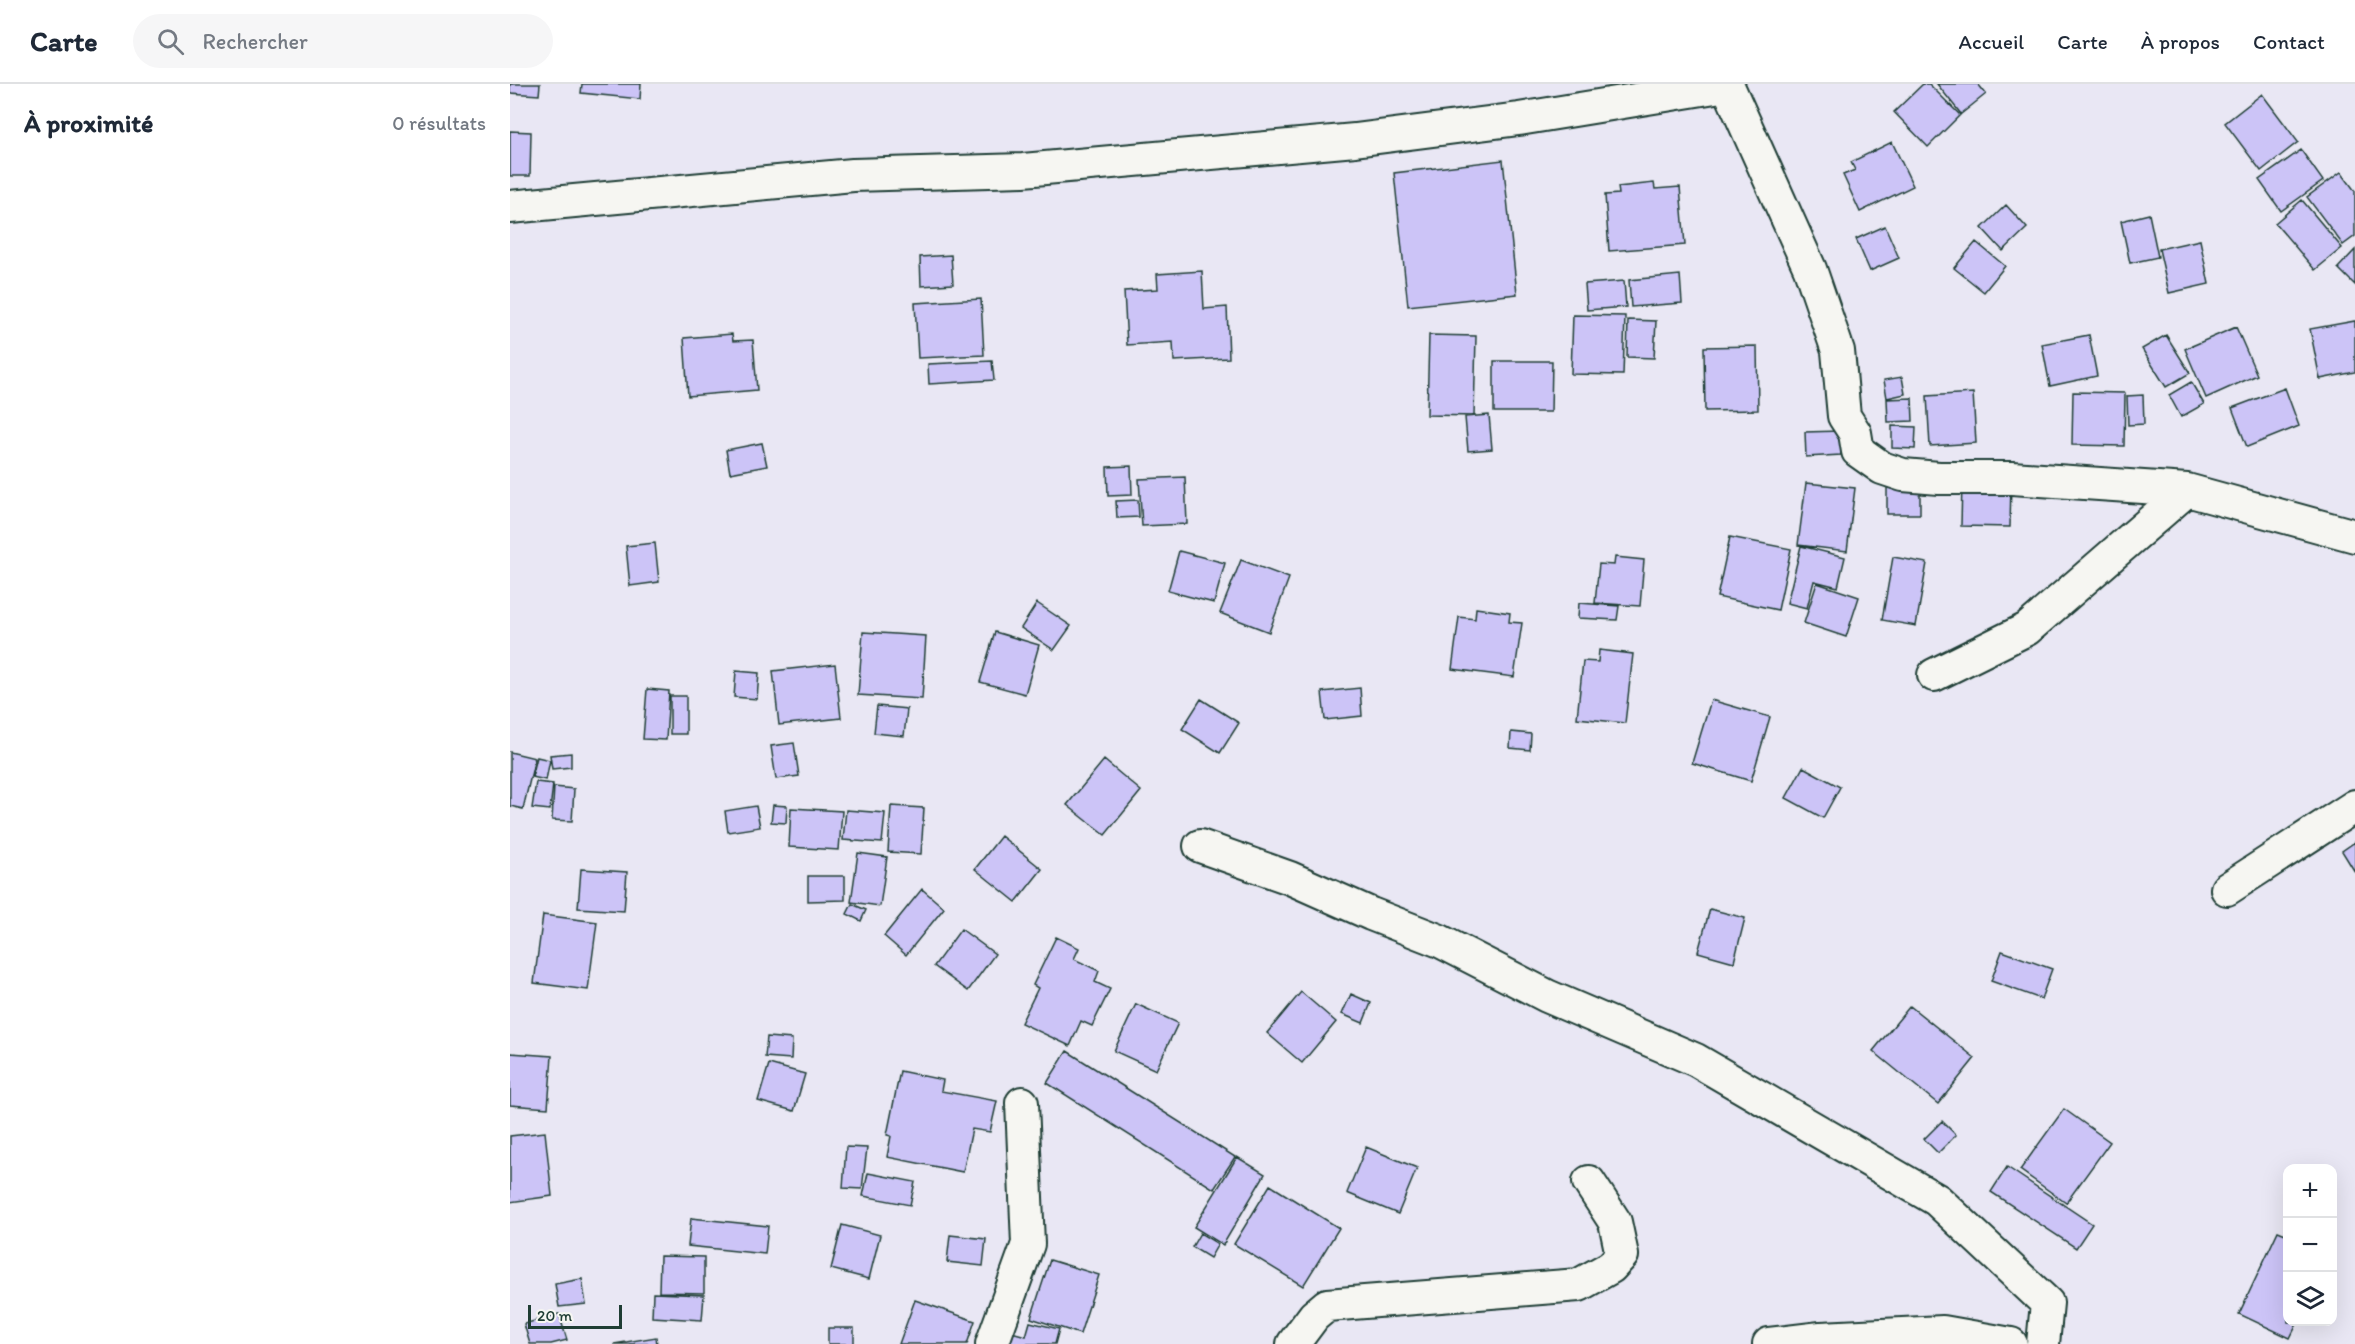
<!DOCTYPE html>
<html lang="fr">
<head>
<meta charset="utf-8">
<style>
  :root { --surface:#fff; --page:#f6f6f7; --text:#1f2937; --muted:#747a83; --line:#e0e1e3 }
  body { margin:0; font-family:Itim,sans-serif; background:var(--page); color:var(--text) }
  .controls { position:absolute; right:18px; bottom:18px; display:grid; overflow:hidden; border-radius:12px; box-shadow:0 6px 24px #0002 }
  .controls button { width:54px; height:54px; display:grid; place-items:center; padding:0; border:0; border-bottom:2px solid var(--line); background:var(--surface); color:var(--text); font:30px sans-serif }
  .scale { position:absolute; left:18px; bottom:15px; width:94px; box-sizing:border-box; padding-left:6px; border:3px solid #1f3d34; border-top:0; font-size:16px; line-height:21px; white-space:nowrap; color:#1f3d34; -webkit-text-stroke:4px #f6f6f2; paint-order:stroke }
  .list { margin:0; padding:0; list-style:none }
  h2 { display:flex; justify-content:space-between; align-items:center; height:78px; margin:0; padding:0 24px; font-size:26px }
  h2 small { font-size:20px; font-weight:400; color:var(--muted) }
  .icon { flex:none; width:33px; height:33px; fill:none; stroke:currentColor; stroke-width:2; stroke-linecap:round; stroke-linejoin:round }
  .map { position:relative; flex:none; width:1845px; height:1260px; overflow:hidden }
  header { display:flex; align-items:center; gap:36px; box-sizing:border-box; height:84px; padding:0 30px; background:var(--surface); border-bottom:2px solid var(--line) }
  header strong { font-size:28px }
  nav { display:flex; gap:33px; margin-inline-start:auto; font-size:21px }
  .search { width:420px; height:54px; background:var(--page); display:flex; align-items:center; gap:15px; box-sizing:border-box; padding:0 21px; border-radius:33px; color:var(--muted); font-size:22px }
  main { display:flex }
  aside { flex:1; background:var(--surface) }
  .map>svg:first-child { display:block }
  .building { fill:#ccc4f7; stroke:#1f3d34; stroke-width:1.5 }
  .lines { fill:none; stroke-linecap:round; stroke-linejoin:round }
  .minor-casing { stroke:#1f3d34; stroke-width:36 }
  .minor { stroke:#f6f6f2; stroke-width:32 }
</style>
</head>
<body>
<header>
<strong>Carte</strong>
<div class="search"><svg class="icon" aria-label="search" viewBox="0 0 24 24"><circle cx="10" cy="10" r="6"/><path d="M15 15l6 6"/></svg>Rechercher</div>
<nav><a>Accueil</a><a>Carte</a><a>À propos</a><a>Contact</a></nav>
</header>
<main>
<aside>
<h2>À proximité<small>0 résultats</small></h2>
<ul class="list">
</ul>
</aside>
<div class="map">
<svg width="1845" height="1260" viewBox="0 0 1845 1260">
  <rect width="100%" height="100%" fill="#e9e7f4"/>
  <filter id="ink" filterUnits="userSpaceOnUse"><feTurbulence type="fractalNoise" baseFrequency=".0167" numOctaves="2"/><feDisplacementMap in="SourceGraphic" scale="12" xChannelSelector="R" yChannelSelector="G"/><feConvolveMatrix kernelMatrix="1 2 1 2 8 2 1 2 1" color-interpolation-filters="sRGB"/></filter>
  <g filter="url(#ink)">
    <path class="building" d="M0 0H30L29 11 0 9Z
      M72 0H131L130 15 71 9Z
      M1413 0H1419L1450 31 1418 63 1384 28Z
      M1427 0H1468L1476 10 1451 30Z
      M1752 10 1788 58 1751 87 1715 39Z
      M0 47 21 48 20 92H0Z
      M1382 58 1403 102 1350 128 1333 91 1345 86 1341 78Z
      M1791 66 1813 97 1771 127 1749 96Z
      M993 76 1007 210 898 222 884 89Z
      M1831 88 1845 107V152L1833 161 1797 113Z
      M1144 99 1145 105 1170 103 1175 161 1099 167 1095 111 1109 110 1108 103Z
      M1792 116 1832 164 1805 186 1765 139Z
      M1496 121 1517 144 1493 167 1472 144Z
      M1639 130 1648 173 1620 179 1611 137Z
      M1375 142 1389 174 1360 187 1346 155Z
      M1690 156 1699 200 1659 209 1649 165Z
      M1466 158 1495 182 1474 208 1444 184Z
      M1845 166V201L1828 184Z
      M441 171 443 200 411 202 410 173Z
      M692 187 694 225 717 223 719 274 664 277 663 258 617 261 614 207 648 205 647 190Z
      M1170 191 1172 219 1121 223 1119 196Z
      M1114 197 1116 223 1077 226 1075 200Z
      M471 215 474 271 408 274 405 219Z
      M1063 231 1115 232 1113 291 1061 290Z
      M1118 236 1146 237 1144 274 1117 273Z
      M1845 237V288L1810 295 1800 245Z
      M1726 243 1747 291 1696 314 1675 265Z
      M222 250 223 257 243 256 247 306 178 312 174 254Z
      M919 251 966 252 964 332 917 331Z
      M1579 251 1587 292 1540 302 1532 260Z
      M1656 251 1680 289 1656 303 1632 265Z
      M1247 262 1248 326 1195 327 1194 263Z
      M482 277 484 296 419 300 418 280Z
      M984 277H1042L1041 328H984Z
      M1392 293 1395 310 1377 314 1374 296Z
      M1681 298 1694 320 1671 333 1659 311Z
      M1775 304 1789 342 1737 363 1722 324Z
      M1563 308 1615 309 1614 362 1562 361Z
      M1463 309 1466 359 1420 362 1417 312Z
      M1633 311 1634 340 1618 341 1617 312Z
      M1402 314 1403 337 1378 338 1377 315Z
      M979 331 982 365 958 367 955 333Z
      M1382 342 1406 343 1405 365 1382 364Z
      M1330 347 1331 371 1296 373 1295 348Z
      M252 359 257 382 220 389 216 366Z
      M621 382 622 411 598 412 597 383Z
      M675 393 677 440 632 442 629 395Z
      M1410 396V430H1377V397Z
      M1452 398H1501L1500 443 1451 442Z
      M1296 399 1345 404 1337 467 1288 461Z
      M628 416 629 433 607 434 606 417Z
      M1220 453 1281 465 1268 526 1207 513Z
      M145 459 149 498 120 502 116 462Z
      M1291 462 1335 473 1328 503 1304 497 1297 524 1277 519Z
      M669 467 715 479 704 519 658 507Z
      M1105 473 1134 476 1130 522 1085 519 1089 480 1104 481Z
      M1383 473 1417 479 1406 542 1372 536Z
      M731 476 779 494 759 548 710 529Z
      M1307 499 1349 513 1336 553 1294 539Z
      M527 519 561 542 544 566 511 544Z
      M1069 519 1109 522 1107 536 1068 534Z
      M966 524 1000 529 999 538 1012 539 1004 593 942 585 949 533 965 535Z
      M353 548 416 552 412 615 348 611Z
      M485 548 529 561 515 610 470 598Z
      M1089 566 1123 570 1115 639 1067 634 1073 577 1088 578Z
      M325 580 331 634 269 641 263 587Z
      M226 587 249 589 247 615 224 613Z
      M850 604 852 632 815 636 812 608Z
      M137 605 159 607 156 656 133 655Z
      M160 612H176V650H160Z
      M691 615 729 639 710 669 672 645Z
      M1201 616 1260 633 1241 697 1182 679Z
      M367 622 397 625 394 652 364 649Z
      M1001 648 1021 650 1020 666 1000 664Z
      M284 659 289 692 266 695 261 662Z
      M0 668 25 674 13 725 0 722Z
      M61 669V683L42 685 40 671Z
      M27 673 40 676 36 696 22 693Z
      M594 676 631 707 595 751 557 721Z
      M1293 683 1330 703 1313 734 1276 714Z
      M26 698 43 700 40 726 22 724Z
      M44 703 64 705 62 737 42 736Z
      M263 721 277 722 276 739 261 738Z
      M246 722 250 743 218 748 215 727Z
      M381 722 414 724 411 770 378 768Z
      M281 724 332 727 329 766 279 763Z
      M336 726 375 729 372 759 333 756Z
      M491 752 532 785 506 818 465 785Z
      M1845 758V788L1832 767Z
      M348 769 377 773 370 822 341 818Z
      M71 785 117 788 114 827 68 824Z
      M298 792H335V816L298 817Z
      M412 805 434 824 396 871 374 852Z
      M342 820 356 826 351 837 337 830Z
      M1200 825 1235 834 1224 878 1188 868Z
      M33 831 87 838 78 906 24 899Z
      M451 845 485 870 458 907 424 882Z
      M546 853 569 864 564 875 589 887 585 898 600 905 582 942 571 937 560 962 511 939 528 904 523 901Z
      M1492 867 1542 885 1531 915 1481 897Z
      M791 908 826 938 792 979 757 949Z
      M841 910 861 919 853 939 832 930Z
      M626 920 668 939 646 986 604 967Z
      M1400 922 1465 974 1428 1020 1363 967Z
      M257 953 282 955 281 975 255 973Z
      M557 967 725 1073 704 1105 537 999Z
      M0 969 42 972 38 1024 0 1021Z
      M259 980 295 990 284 1027 248 1017Z
      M390 987 433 996 431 1007 487 1017 480 1048 462 1045 453 1088 377 1073 381 1052 377 1051Z
      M1554 1025 1600 1058 1556 1119 1510 1086Z
      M1432 1037 1446 1051 1428 1069 1414 1055Z
      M35 1048 42 1112 0 1118V1052Z
      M336 1063 357 1064 352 1105 333 1104Z
      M856 1063 907 1084 888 1130 837 1109Z
      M727 1073 755 1090 713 1161 684 1143Z
      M1497 1083 1582 1140 1566 1164 1481 1108Z
      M358 1089 405 1098 400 1121 353 1112Z
      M760 1101 829 1144 793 1202 724 1160Z
      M181 1134 258 1142 255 1170 178 1162Z
      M332 1141 370 1151 359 1195 321 1185Z
      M1768 1147 1778 1151V1238H1788L1780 1254 1729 1230Z
      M690 1149 708 1160 700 1174 682 1163Z
      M440 1151 476 1155 473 1182 437 1178Z
      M150 1172 194 1173V1209L149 1208Z
      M540 1176 589 1191 570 1250 521 1234Z
      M72 1195 76 1220 49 1223 45 1200Z
      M143 1209 194 1211 192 1236 142 1233Z
      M405 1216 465 1237 457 1260H389Z
      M49 1230 57 1256 41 1260H20L14 1240Z
      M520 1238 549 1245 545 1260H495L498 1247 516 1252Z
      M318 1244H344V1260H318Z
      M146 1253 147 1260H104Z"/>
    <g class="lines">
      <defs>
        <path id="minor" d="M1217 0 1300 185 1328 267 1334 332 1345 349 1348 367 1372 384 1393 391 1429 394H1502L1677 406 1845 452
          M0 123 343 91 513 86 845 56 1009 35 1217 1
          M1424 591 1517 545 1677 406
          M690 762 780 794 861 830 930 857 1037 912 1186 976 1427 1116 1537 1219 1533 1260
          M1717 805 1845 722
          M482 1260 518 1160 512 1019
          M783 1260 804 1232 817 1221 1069 1201 1101 1183 1112 1171 1105 1138 1079 1098
          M1259 1260 1311 1254 1433 1248 1501 1260"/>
      </defs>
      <use href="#minor" class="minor-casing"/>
      <use href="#minor" class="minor"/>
    </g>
  </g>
</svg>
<div class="controls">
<button>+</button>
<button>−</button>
<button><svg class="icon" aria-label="layers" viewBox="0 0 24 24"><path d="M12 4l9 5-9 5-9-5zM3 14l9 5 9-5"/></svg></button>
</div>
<div class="scale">20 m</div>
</div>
</main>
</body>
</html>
